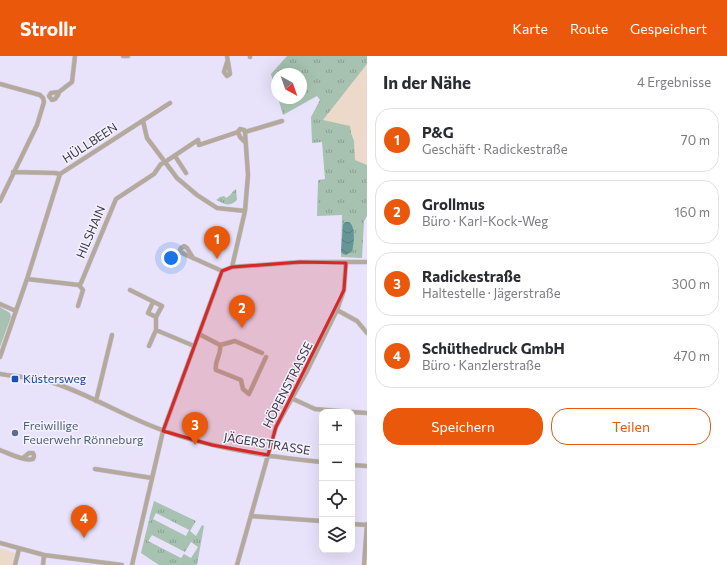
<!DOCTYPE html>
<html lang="de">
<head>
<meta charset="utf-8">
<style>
  :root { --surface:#fff; --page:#f2f2f3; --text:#2b2b33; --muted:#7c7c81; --line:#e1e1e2; --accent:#ea580c }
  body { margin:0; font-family:Commissioner,sans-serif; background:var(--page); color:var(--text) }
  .controls { position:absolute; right:12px; bottom:12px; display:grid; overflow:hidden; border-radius:8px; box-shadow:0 4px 16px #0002 }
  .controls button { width:36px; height:36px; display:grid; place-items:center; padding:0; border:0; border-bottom:1px solid var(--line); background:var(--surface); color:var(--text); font:20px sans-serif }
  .compass { position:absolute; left:271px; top:12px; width:36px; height:36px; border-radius:50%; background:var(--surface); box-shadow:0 4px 16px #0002; rotate:140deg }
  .you { position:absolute; left:171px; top:202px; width:14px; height:14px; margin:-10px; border:3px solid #fff; border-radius:50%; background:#1a73e8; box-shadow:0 0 0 6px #1a73e833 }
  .badge { display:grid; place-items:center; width:26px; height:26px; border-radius:50%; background:var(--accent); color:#fff; font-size:13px; font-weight:700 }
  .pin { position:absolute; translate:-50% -33px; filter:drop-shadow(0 1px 2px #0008) }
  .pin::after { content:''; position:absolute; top:21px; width:14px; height:12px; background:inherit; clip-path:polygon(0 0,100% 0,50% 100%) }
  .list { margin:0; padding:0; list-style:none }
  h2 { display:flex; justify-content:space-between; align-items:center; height:52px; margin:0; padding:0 16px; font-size:17px }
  h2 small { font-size:13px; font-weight:400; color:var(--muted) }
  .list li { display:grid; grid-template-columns:26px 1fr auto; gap:12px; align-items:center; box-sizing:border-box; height:64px; margin:0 8px 8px; padding:0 8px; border:1px solid var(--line); border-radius:16px }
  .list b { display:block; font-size:15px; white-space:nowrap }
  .list p { margin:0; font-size:13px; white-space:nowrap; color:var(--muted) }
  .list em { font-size:13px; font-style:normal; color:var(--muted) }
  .actions { display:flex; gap:8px; padding:12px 16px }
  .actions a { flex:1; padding:9px 0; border:1px solid var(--accent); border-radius:16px; text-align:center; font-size:14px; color:var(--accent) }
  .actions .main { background:var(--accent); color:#fff }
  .icon { flex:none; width:22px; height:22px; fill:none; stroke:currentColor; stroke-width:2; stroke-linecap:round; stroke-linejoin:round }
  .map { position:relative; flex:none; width:367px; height:509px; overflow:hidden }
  header { display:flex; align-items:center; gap:24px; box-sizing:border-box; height:56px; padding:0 20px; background:var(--accent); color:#fff }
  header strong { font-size:19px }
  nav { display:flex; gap:22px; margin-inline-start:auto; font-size:14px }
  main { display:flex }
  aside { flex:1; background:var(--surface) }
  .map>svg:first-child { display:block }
  .education { fill:#ecd9c9 }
  .grass { fill:url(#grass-tufts); fill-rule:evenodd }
  .pitch { fill:#a7c2b0 }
  .water { fill:url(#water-waves) }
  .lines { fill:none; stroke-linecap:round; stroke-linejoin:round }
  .minor-casing { stroke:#c5c1d6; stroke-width:5 }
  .minor { stroke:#b4a99b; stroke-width:4 }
  .marked { fill:#d62828; fill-opacity:0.2; stroke:#d62828; stroke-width:3; stroke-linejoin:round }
  .transit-dot { fill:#1a4fb4; stroke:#f4f2fe; stroke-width:1.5 }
  .service-dot { fill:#5c6f8a; stroke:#f4f2fe; stroke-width:1.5 }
  .labels { text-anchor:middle; stroke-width:3; stroke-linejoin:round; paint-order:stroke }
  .street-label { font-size:12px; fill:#3b3944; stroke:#f4f2fe }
  .transit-label { font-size:12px; fill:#164399; stroke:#f4f2fe; text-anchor:start }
  .service-label { font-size:12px; fill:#4e5e75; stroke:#f4f2fe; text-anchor:start }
</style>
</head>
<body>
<header>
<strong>Strollr</strong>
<nav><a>Karte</a><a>Route</a><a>Gespeichert</a></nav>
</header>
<main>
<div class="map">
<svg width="367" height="509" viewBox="0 0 367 509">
  <defs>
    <pattern id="grass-tufts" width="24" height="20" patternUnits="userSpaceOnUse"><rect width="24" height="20" fill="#a7c2b0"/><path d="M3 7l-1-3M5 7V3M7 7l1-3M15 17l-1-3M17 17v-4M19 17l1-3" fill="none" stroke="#899f91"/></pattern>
    <pattern id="water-waves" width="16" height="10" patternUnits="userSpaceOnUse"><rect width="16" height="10" fill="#659696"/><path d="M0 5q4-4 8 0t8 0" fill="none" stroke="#547b7c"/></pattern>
  </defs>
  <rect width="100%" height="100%" fill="#e8e3fb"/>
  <path class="education" d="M367 8V109L355 104 354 85 352 79 323 64Z
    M0 492 15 497 13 509H0Z"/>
  <path class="grass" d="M287 0H367V8L323 64 350 70 351 77 354 85 355 104 367 109V160L364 165 362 202 341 201 342 159 317 160 318 124 325 123 322 86 312 87 311 61 320 44 317 40 283 59 278 42H301V18H277V40L271 18Z
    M236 133 237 144C228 152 226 148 216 144L220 141 224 140 226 142C231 140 232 135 236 133Z
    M154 445 196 465 190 475 196 480 202 469 204 470 197 509H159L141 497 149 464 151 465 149 463ZM156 457 189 474 186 480 153 463ZM152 479 185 496 191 486 198 491 191 502 184 498 181 502 148 485Z"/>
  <path class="pitch" d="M0 251 10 257 11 261 0 291Z"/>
  <path class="water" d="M345 166H349C356 171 354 187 352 195L346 199 343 198 341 196 343 168Z"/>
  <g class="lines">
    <defs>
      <path id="minor" d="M123 0H128
        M227 0 230 18 227 20 224 16 227 6
        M250 1V0
        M0 28 40 39 43 42 44 46 37 69 0 145
        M59 36 58 39 55 43 52 44 49 40 51 37 59 36 72 26 75 0
        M143 65 147 82 177 122 197 139 217 152 245 155
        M245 76 282 65
        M175 100 186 117
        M168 104 198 84 199 89 238 76
        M13 116 55 117 60 118 170 47
        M193 202 187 192 184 190 181 192 180 194 182 197 222 215
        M232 211 300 206H367
        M27 223 79 229 81 227 116 143 154 118 161 108 166 106
        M130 234 162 250 156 261V274L149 290
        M153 246 148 257 156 261
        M0 248 16 255
        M78 250 83 234 79 229
        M337 254 357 265 367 277
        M156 274 194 290
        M199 278 220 289
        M262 297 235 285 220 289C222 298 214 305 216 314L241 324 243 333 249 338 266 301
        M0 301 27 223 60 118
        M0 318C18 321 37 322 54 327 91 339 125 361 162 374 210 392 271 401 322 406
        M291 342 315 353 349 356
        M96 345 112 279
        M352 356 367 357
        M0 394C8 397 26 406 33 403L34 400 33 397H29L23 402
        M352 409 367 410
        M95 413 152 422
        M252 460 322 465
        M352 468 367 469
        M0 487 44 499 122 509
        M15 509 19 493
        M43 509 44 499
        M132 509 163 375 222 215 232 211 245 155 248 119 245 76 244 74 240 73 238 76 240 81 245 86
        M237 509 276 371 307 315 337 254 344 234 346 207
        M364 509 367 468"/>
    </defs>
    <use href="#minor" class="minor-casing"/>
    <use href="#minor" class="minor"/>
  </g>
  <path class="marked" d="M300 206 346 207 344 234 276 371 268 399 212 389 163 375 222 215 232 211Z"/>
  <rect class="transit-dot" x="11" y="319" width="8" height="8" rx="2"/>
  <circle class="service-dot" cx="15" cy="377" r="4"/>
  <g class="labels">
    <g class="street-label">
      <text transform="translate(90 87) rotate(-33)" y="4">HÜLLBEEN</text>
      <text transform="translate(91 176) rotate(-67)" y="4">HILSHAIN</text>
      <text transform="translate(288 329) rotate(-63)" y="4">HÖPENSTRASSE</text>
      <text transform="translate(267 388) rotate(9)" y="4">JÄGERSTRASSE</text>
    </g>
    <g class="transit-label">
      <text x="23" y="327">Küstersweg</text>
    </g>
    <g class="service-label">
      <text x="23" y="374">Freiwillige<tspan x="23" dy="14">Feuerwehr Rönneburg</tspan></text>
    </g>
  </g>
</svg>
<div class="controls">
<button>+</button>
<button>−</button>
<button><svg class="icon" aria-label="locate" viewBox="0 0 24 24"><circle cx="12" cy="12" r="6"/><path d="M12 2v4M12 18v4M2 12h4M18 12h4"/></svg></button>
<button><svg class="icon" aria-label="layers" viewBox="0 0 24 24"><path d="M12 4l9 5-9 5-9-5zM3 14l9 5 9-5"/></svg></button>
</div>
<svg class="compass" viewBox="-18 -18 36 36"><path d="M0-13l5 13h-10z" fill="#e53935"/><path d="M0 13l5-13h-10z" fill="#7c7c81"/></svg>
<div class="you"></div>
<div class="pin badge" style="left:217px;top:203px">1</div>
<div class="pin badge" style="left:242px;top:272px">2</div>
<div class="pin badge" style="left:195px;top:389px">3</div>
<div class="pin badge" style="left:84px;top:482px">4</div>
</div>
<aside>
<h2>In der Nähe<small>4 Ergebnisse</small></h2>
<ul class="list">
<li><span class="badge">1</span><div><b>P&amp;G</b><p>Geschäft · Radickestraße</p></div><em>70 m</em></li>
<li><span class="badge">2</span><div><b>Grollmus</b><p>Büro · Karl-Kock-Weg</p></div><em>160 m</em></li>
<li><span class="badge">3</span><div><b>Radickestraße</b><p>Haltestelle · Jägerstraße</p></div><em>300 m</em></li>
<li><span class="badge">4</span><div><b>Schüthedruck GmbH</b><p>Büro · Kanzlerstraße</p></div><em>470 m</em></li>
</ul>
<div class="actions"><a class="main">Speichern</a><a>Teilen</a></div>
</aside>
</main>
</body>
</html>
